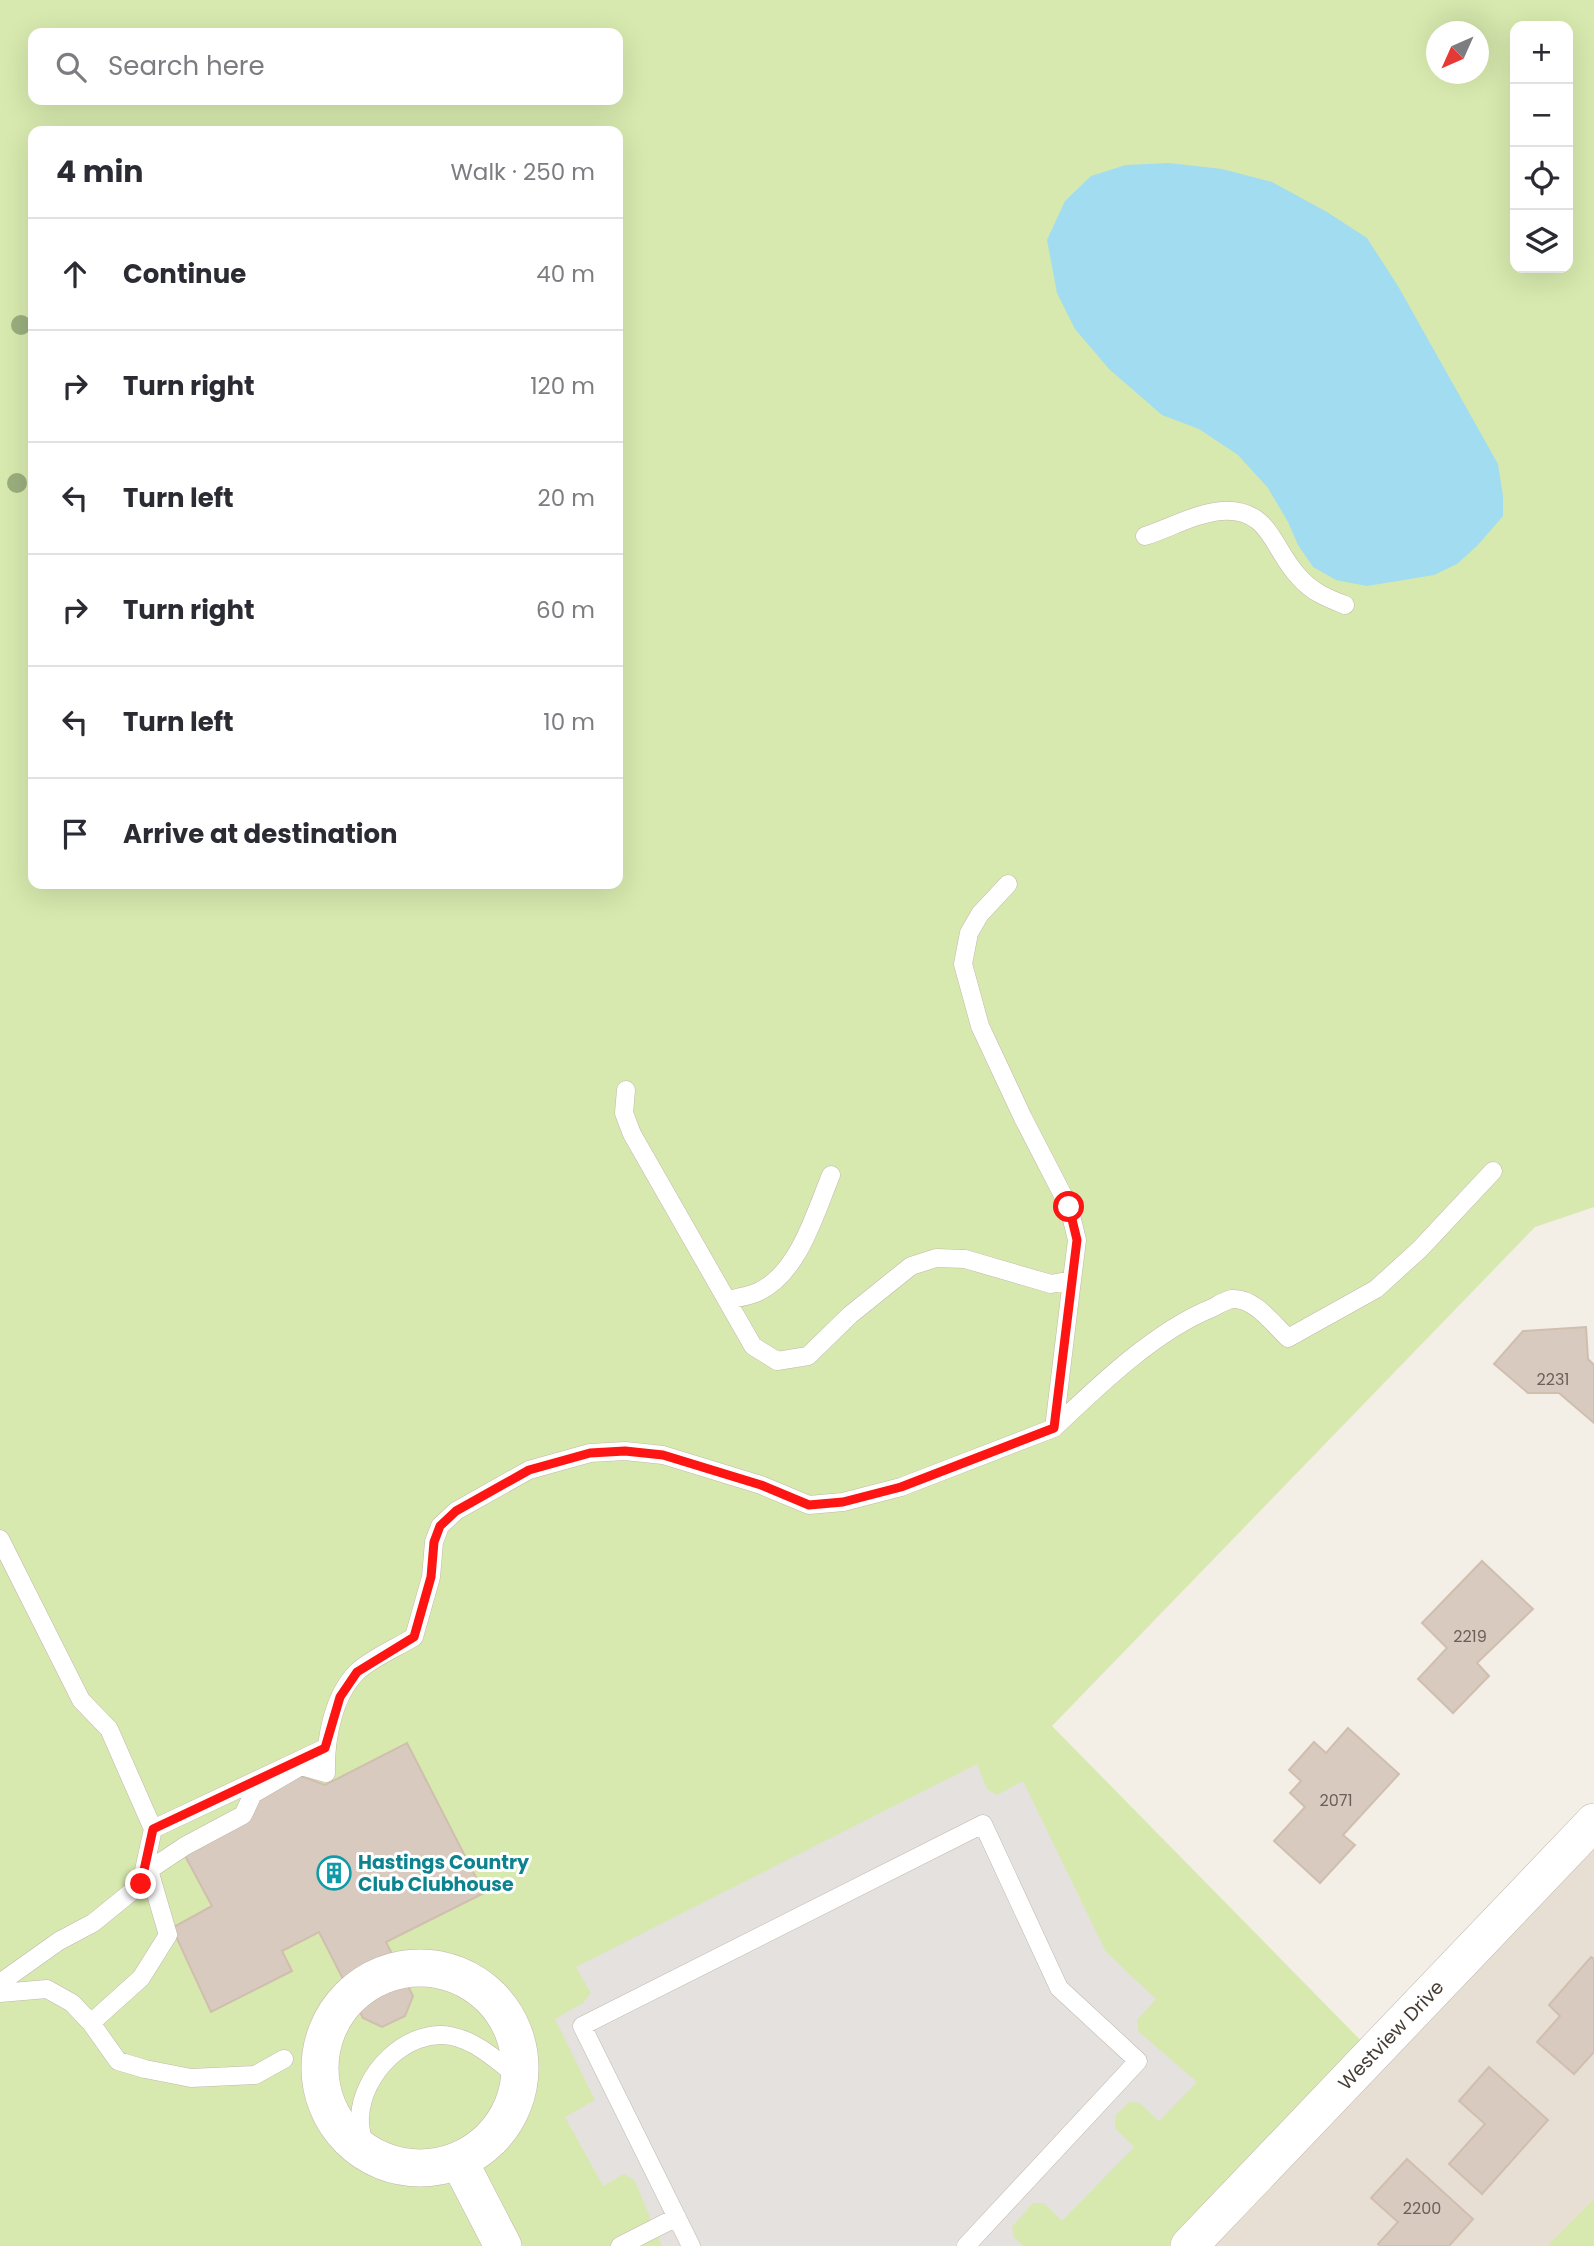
<!DOCTYPE html>
<html lang="en">
<head>
<meta charset="utf-8">
<style>
  :root { --surface:#fff; --page:#f2f2f3; --text:#2b2b33; --muted:#7c7c81; --line:#e1e1e2 }
  body { margin:0; font-family:Poppins,sans-serif; background:var(--page); color:var(--text) }
  .controls { position:absolute; right:21px; top:21px; display:grid; overflow:hidden; border-radius:14px; box-shadow:0 7px 28px #0002 }
  .controls button { width:63px; height:63px; display:grid; place-items:center; padding:0; border:0; border-bottom:2px solid var(--line); background:var(--surface); color:var(--text); font:35px sans-serif }
  .compass { position:absolute; left:1426px; top:21px; width:63px; height:63px; border-radius:50%; background:var(--surface); box-shadow:0 7px 28px #0002; rotate:225deg }
  .stop { position:absolute; width:21px; height:21px; margin:-16px; border:5px solid #fd1513; border-radius:50%; background:#fff }
  .stop.end { background:#fd1513; border-color:#fff; box-shadow:0 2px 7px #0008 }
  .list { margin:0; padding:0; list-style:none }
  h2 { display:flex; justify-content:space-between; align-items:center; height:91px; margin:0; padding:0 28px; font-size:30px }
  h2 small { font-size:23px; font-weight:400; color:var(--muted) }
  .list li { display:grid; grid-template-columns:46px 1fr auto; gap:21px; align-items:center; box-sizing:border-box; height:112px; padding:0 28px; border-top:2px solid var(--line) }
  .list b { display:block; font-size:26px; white-space:nowrap }
  .list em { font-size:23px; font-style:normal; color:var(--muted) }
  .icon { flex:none; width:38px; height:38px; fill:none; stroke:currentColor; stroke-width:2; stroke-linecap:round; stroke-linejoin:round }
  .map { position:relative; flex:none; width:1594px; height:2246px; overflow:hidden }
  .search { position:absolute; background:var(--surface); box-shadow:0 7px 28px #0002; left:28px; top:28px; width:595px; height:77px; display:flex; align-items:center; gap:18px; box-sizing:border-box; padding:0 24px; border-radius:14px; color:var(--muted); font-size:26px }
  .panel { position:absolute; background:var(--surface); box-shadow:0 7px 28px #0002; left:28px; top:126px; width:595px; height:763px; border-radius:14px }
  .map>svg:first-child { display:block }
  .residential { fill:#e8dfd4 }
  .green { fill:#d7e9ae; fill-rule:evenodd }
  .parking { fill:#e4e1de }
  .water { fill:#a1dcf1 }
  .building { fill:#d8cabf; stroke:#d0beaf; stroke-width:2 }
  .lines { fill:none; stroke-linecap:round; stroke-linejoin:round }
  .service-casing { stroke:#c2b7ac; stroke-width:19 }
  .minor-casing { stroke:#c2b7ac; stroke-width:38 }
  .service { stroke:#fff; stroke-width:18 }
  .minor { stroke:#fff; stroke-width:37 }
  .tree { fill:#9aae7d }
  .route { stroke:#fd1513; stroke-width:9 }
  .labels { text-anchor:middle; stroke-width:6; stroke-linejoin:round; paint-order:stroke }
  .number-label { font-size:16px; fill:#6a6058 }
  .culture-label { font-size:19px; font-weight:bold; fill:#0d838f; stroke:#fff; text-anchor:start }
  .street-label { font-size:19px; fill:#463d35; stroke:#fff }
</style>
</head>
<body>
<div class="map">
<svg width="1594" height="2246" viewBox="0 0 1594 2246">
  <rect width="100%" height="100%" fill="#f3eee6"/>
  <path class="residential" d="M1594 1822V2246H1189Z"/>
  <path class="green" d="M0 0H1594V1207L1535 1227 1052 1726 1373 2053 1189 2246H0ZM1515 26H1568V268H1515ZM1436 32H1478V74H1436ZM33 33H618V100H33ZM33 131H618V884H33Z
    M1594 2199V2246H1547Z"/>
  <path class="parking" d="M977 1764 987 1789 997 1795 1023 1781 1106 1952 1156 1999 1137 2020 1138 2031 1197 2082 1159 2121 1140 2103 1129 2102 1116 2115 1115 2128 1134 2147 1062 2221 1044 2203H1033L1012 2227 1014 2238 1024 2246H662L635 2181 624 2174 603 2186 565 2117 595 2100 555 2019 583 2003 591 1993 576 1967Z"/>
  <path class="water" d="M1169 163 1222 169 1272 182 1327 212 1367 238 1398 286 1498 464 1503 496V516L1477 546 1457 564 1434 575 1367 586 1336 580 1313 567 1298 545 1288 522 1268 488 1238 455 1199 429 1162 415 1109 369 1075 329 1057 293 1047 240 1065 201 1091 176 1126 165Z"/>
  <path class="building" d="M1586 1327 1588 1359 1594 1365V1423L1559 1393H1528L1494 1364 1523 1331Z
    M1482 1561 1533 1609 1477 1663 1489 1676 1453 1713 1418 1679 1447 1648 1422 1623Z
    M1348 1728 1399 1774 1343 1835 1355 1845 1320 1883 1274 1841 1305 1807 1290 1793 1301 1781 1289 1770 1314 1742 1326 1753Z
    M407 1743 484 1893 386 1942 413 1996 405 2016 382 2027 363 2018 319 1932 282 1951 292 1971 211 2012 172 1928 212 1906 183 1852 257 1796 298 1775 325 1785Z
    M1591 1957 1594 1959V2052L1574 2074 1537 2042 1560 2016 1549 2005Z
    M1489 2067 1548 2120 1482 2194 1449 2164 1485 2124 1459 2101Z
    M1407 2159 1473 2219 1449 2246H1380L1378 2244 1398 2222 1371 2198Z"/>
  <g class="lines">
    <defs>
      <path id="service" d="M1145 536C1170 528 1196 513 1222 511 1271 508 1272 549 1299 577 1312 592 1327 598 1345 605
        M626 1090 624 1113 632 1134 753 1346 777 1361 808 1356 850 1315 911 1266 936 1258 965 1259 1051 1284 1072 1280 1077 1240 1069 1207 1023 1118 980 1026 963 964 969 933 980 914 1008 884
        M1072 1280 1054 1428C1098 1386 1155 1331 1212 1308 1218 1305 1226 1300 1232 1299 1254 1297 1274 1325 1288 1338L1376 1289 1420 1249 1493 1171
        M727 1300C737 1298 749 1296 758 1292 799 1273 815 1213 831 1175
        M0 1539 81 1700 109 1729 153 1829 325 1748
        M0 1983 59 1941 93 1923 141 1884 153 1829
        M0 1993 47 1989 72 2003 91 2023 118 2061 145 2069 191 2078 255 2075 284 2059
        M91 2023 141 1978 168 1935 149 1870 185 1846 243 1815 253 1794 301 1766 326 1773C325 1740 333 1695 358 1671 374 1657 396 1648 414 1637L431 1577 434 1542 440 1526 456 1511 529 1470 590 1453 625 1451 663 1455 761 1485 809 1505 843 1502 901 1487 1054 1428
        M364 2149C363 2139 359 2127 360 2117 362 2074 406 2028 451 2036 477 2041 499 2062 519 2078
        M620 2246 677 2217
        M691 2246 582 2026 983 1824 1059 1988 1138 2061 966 2246"/>
      <g id="minor">
        <circle cx="420" cy="2068" r="100"/>
        <path d="M459 2161 503 2246"/>
        <path id="s1" d="M1189 2246 1594 1822"/>
      </g>
    </defs>
    <use href="#service" class="service-casing"/>
    <use href="#minor" class="minor-casing"/>
    <use href="#service" class="service"/>
    <use href="#minor" class="minor"/>
  </g>
  <g class="tree">
    <circle cx="21" cy="325" r="10"/>
    <circle cx="17" cy="483" r="10"/>
  </g>
  <g class="lines">
    <path class="route" d="M141 1884 153 1829 325 1748 340 1697 357 1672 414 1637 431 1577 434 1542 440 1526 456 1511 529 1470 590 1453 625 1451 663 1455 761 1485 809 1505 843 1502 901 1487 1054 1428 1077 1240 1069 1207"/>
  </g>
  <defs>
    <symbol id="building-ring" viewBox="-11 -11 22 22"><circle r="9.5" fill="#fff" stroke="#0f9aa8" stroke-width="1.5"/><path d="M-4-6H4V6H1V3H-1V6H-4ZM-2.5-4.3h1.7v1.8h-1.7ZM.8-4.3h1.7v1.8H.8ZM-2.5-1h1.7V.8h-1.7ZM.8-1h1.7V.8H.8Z" fill="#0f9aa8"/></symbol>
  </defs>
  <g fill-rule="evenodd">
    <use href="#building-ring" x="315" y="1854" width="38" height="38"/>
  </g>
  <g class="labels">
    <g class="number-label">
      <text x="1553" y="1385">2231</text>
      <text x="1470" y="1642">2219</text>
      <text x="1336" y="1806">2071</text>
      <text x="1422" y="2214">2200</text>
    </g>
    <g class="culture-label">
      <text x="358" y="1869">Hastings Country<tspan x="358" dy="22">Club Clubhouse</tspan></text>
    </g>
    <g class="street-label">
      <text dy="7" stroke="none"><textPath href="#s1" startOffset="292">Westview Drive</textPath></text>
    </g>
  </g>
</svg>
<div class="controls">
<button>+</button>
<button>−</button>
<button><svg class="icon" aria-label="locate" viewBox="0 0 24 24"><circle cx="12" cy="12" r="6"/><path d="M12 2v4M12 18v4M2 12h4M18 12h4"/></svg></button>
<button><svg class="icon" aria-label="layers" viewBox="0 0 24 24"><path d="M12 4l9 5-9 5-9-5zM3 14l9 5 9-5"/></svg></button>
</div>
<svg class="compass" viewBox="-18 -18 36 36"><path d="M0-13l5 13h-10z" fill="#e53935"/><path d="M0 13l5-13h-10z" fill="#7c7c81"/></svg>
<div class="stop" style="left:1069px;top:1207px"></div>
<div class="stop end" style="left:141px;top:1884px"></div>
<div class="search"><svg class="icon" aria-label="search" viewBox="0 0 24 24"><circle cx="10" cy="10" r="6"/><path d="M15 15l6 6"/></svg>Search here</div>
<section class="panel">
<h2>4 min<small>Walk · 250 m</small></h2>
<ul class="list">
<li><svg class="icon" aria-label="ahead" viewBox="0 0 24 24"><path d="M12 20V5M6 11l6-6 6 6"/></svg><div><b>Continue</b></div><em>40 m</em></li>
<li><svg class="icon" aria-label="right" viewBox="0 0 24 24"><path d="M7 20v-9h11M14 6l5 5-5 5"/></svg><div><b>Turn right</b></div><em>120 m</em></li>
<li><svg class="icon" aria-label="left" viewBox="0 0 24 24"><path d="M17 20v-9H6M10 6l-5 5 5 5"/></svg><div><b>Turn left</b></div><em>20 m</em></li>
<li><svg class="icon" aria-label="right" viewBox="0 0 24 24"><path d="M7 20v-9h11M14 6l5 5-5 5"/></svg><div><b>Turn right</b></div><em>60 m</em></li>
<li><svg class="icon" aria-label="left" viewBox="0 0 24 24"><path d="M17 20v-9H6M10 6l-5 5 5 5"/></svg><div><b>Turn left</b></div><em>10 m</em></li>
<li><svg class="icon" aria-label="arrive" viewBox="0 0 24 24"><path d="M6 21V4h12l-3 4 3 4H6"/></svg><div><b>Arrive at destination</b></div></li>
</ul>
</section>
</div>
</body>
</html>
